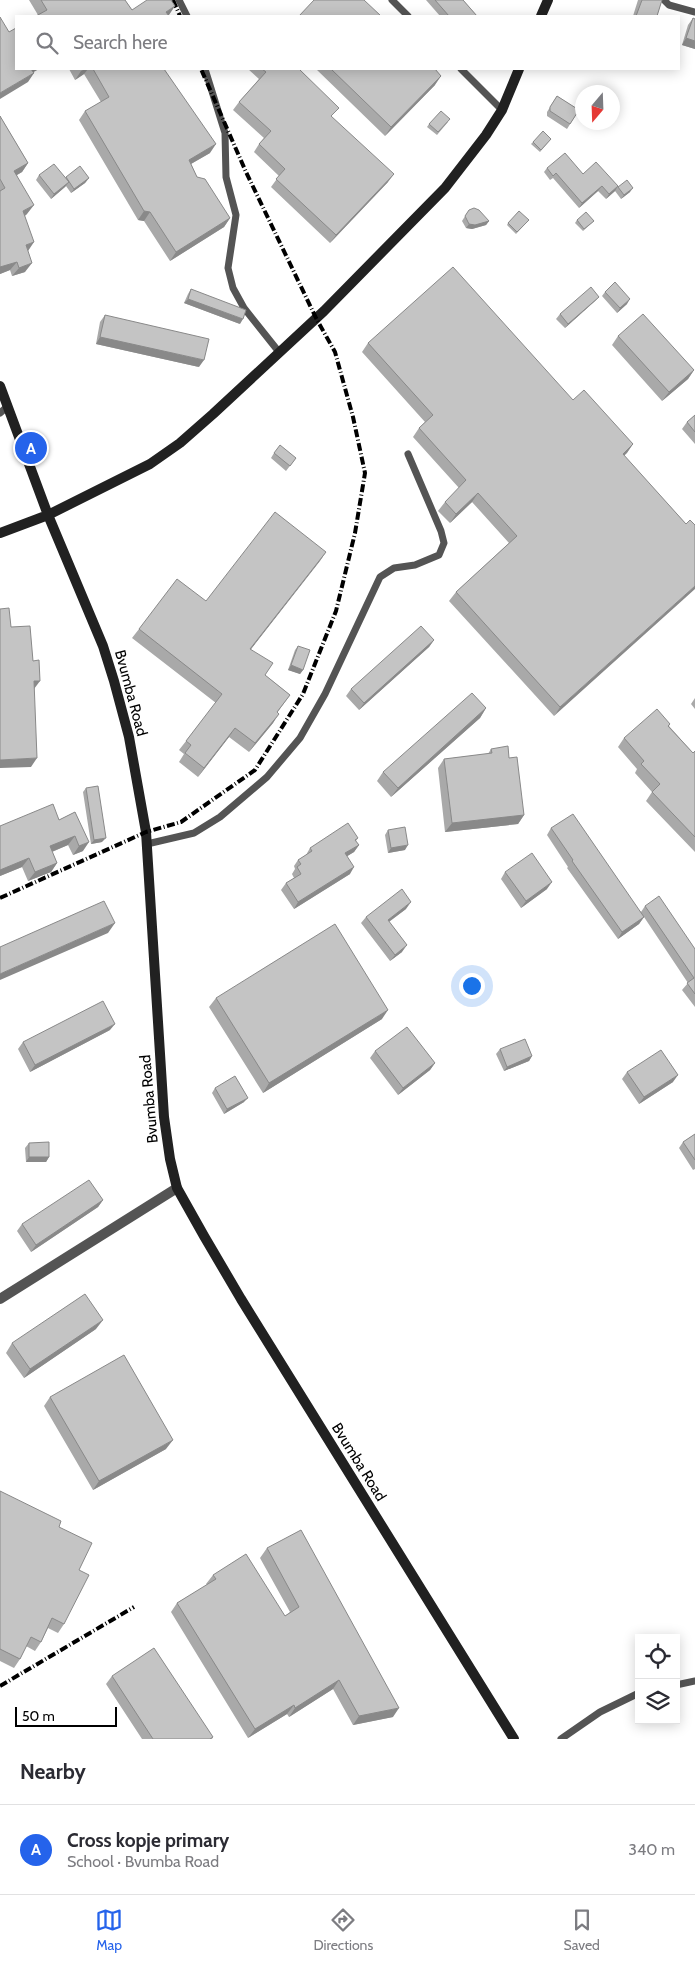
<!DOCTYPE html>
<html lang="en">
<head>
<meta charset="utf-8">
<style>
  :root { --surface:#fff; --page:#f2f2f3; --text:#2b2b33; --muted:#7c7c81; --line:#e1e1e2; --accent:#2563eb }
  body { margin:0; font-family:Cabin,sans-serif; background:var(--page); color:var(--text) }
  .controls { position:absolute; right:15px; bottom:15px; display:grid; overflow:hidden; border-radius:0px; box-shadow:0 2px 12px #0003 }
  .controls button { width:45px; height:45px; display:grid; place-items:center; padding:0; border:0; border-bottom:1px solid var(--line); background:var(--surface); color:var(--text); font:25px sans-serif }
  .compass { position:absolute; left:575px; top:85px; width:45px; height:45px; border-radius:50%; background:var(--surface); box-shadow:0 2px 12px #0003; rotate:199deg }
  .scale { position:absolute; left:15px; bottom:12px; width:102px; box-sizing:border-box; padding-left:5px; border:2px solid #000; border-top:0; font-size:14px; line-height:18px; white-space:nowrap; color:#000; -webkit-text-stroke:4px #fff; paint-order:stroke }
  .you { position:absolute; left:471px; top:985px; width:18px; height:18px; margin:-12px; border:4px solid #fff; border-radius:50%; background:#1a73e8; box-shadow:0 0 0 8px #1a73e833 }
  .badge { display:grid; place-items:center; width:32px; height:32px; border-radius:50%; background:var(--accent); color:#fff; font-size:16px; font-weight:700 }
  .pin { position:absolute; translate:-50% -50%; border:2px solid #fff; box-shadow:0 1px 5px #0006 }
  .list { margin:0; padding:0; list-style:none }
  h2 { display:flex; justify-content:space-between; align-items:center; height:65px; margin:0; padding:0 20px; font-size:21px }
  h2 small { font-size:16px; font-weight:400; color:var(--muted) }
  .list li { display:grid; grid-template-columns:32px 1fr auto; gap:15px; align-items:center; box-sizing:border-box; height:90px; padding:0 20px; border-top:1px solid var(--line) }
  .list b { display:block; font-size:19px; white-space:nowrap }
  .list p { margin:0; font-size:16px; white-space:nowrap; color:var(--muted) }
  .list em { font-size:16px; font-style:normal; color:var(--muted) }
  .icon { flex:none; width:28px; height:28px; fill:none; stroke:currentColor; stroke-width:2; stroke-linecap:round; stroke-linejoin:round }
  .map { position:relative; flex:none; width:695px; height:1739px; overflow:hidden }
  .search { position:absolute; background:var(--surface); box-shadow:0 2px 12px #0003; left:15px; right:15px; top:15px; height:55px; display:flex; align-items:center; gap:12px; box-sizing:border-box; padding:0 18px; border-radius:0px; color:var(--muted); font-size:19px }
  .sheet { height:155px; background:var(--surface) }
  nav { display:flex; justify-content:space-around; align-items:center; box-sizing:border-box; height:70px; border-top:1px solid var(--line); background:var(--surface); font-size:14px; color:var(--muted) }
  nav a { display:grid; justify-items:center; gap:2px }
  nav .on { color:var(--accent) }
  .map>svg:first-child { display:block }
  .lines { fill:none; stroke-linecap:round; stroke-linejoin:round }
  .lane { stroke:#545454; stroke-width:7 }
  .street { stroke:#545454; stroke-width:10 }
  .secondary { stroke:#212121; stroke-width:10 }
  .rail { stroke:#000; stroke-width:4; stroke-dasharray:8 2.5 1 2.5; stroke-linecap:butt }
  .wall { fill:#a9a9a9 }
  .shaded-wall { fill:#898989 }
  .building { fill:#c4c4c4; stroke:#898989 }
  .labels { text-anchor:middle; stroke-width:4; stroke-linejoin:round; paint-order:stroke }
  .street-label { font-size:15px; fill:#000; stroke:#fff }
</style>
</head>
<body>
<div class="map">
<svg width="695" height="1739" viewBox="0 0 695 1739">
  <rect width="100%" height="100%" fill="#fff"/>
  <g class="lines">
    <path class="lane" d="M179 0 187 16
      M392 0 408 16
      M664 0 669 5 695 12
      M205 69 225 133 226 177 236 215 228 268 233 288 244 308 279 352
      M461 69 502 110
      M0 413 8 406
      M147 844 194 833 220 817 267 777 300 738 325 694 380 577 394 568 415 565 439 555 444 543 441 531 408 454
      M676 1685 695 1681
      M561 1739 600 1712 639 1693"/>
    <path class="street" d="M0 1299 177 1188"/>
    <path class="secondary" d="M541 16 548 0
      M0 386 48 515 103 646 114 681 129 737 146 832 164 1117 170 1159 177 1188 204 1236 241 1299 514 1739
      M0 533 48 515 150 464 180 443 213 414 324 311 445 188 486 135 502 110 519 69"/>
    <path class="rail" d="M173 0 180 16
      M0 898 146 832 181 822 255 770 303 694 336 611 355 533 365 473 353 417 335 352 316 318 246 172 201 69
      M0 1686 134 1607"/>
  </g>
  <path class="wall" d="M29 0H125L132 10 168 15H38Z
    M426 0H463L477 16H440Z
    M638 0H662L657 16H633Z
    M693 18 695 19V49L682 45 688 25Z
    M69 69H164L210 153 191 164 197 177 230 218 224 227 170 261 144 221 138 220 79 120 85 111 101 102 84 74 75 80Z
    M248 69H299L332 117 388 182 330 243 271 187 279 176 254 152 259 144 264 138 233 110 239 102 259 79Z
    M316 69H435V85L385 136Z
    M557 96 579 110 567 129 547 116V112Z
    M0 116 28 163 22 172 17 175 27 214 25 216 28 251 25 272 12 276 10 270 0 274Z
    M448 122 437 135 427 127 429 124Z
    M551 139 540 152 531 144 533 142Z
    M547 168 583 174 618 186 630 192 621 199 615 191 606 199 598 191 579 208 553 178 550 180 544 172Z
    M39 175 65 178 66 177 89 178 85 183 71 193 66 186 51 199 36 180Z
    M469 210 489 221 486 225 472 229 466 228 462 221Z
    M529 220 516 234 507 225 508 223Z
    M577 220 594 221 583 231 575 223Z
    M191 289 240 324 184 303 188 294Z
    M605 292 627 304 617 313 602 296Z
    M599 297 595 301 565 328 556 319 560 314Z
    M105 315 199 367 96 344 100 322Z
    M618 336 694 370 688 379 662 401 612 345Z
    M368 343 573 400 633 444 624 456 686 524 695 525 554 716 449 601 456 592 509 543 472 502 450 523 438 511 445 502 459 488 413 437 419 428 425 422 362 352Z
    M695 415V444L682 429 687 422Z
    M274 453 296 458 286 471 271 458Z
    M326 552 251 649 265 675 290 695 277 713 273 723 249 752 229 737 198 777 179 762 184 754 179 750 216 703 132 638 139 629Z
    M434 640 429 647 359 710 346 696 351 689Z
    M298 646 303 670 300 674 288 670 295 650Z
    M695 698V709L691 704Z
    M486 708 480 718 391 797 377 781 383 772Z
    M670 724 669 726 693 753 695 751V852L646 801 652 792 635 773 637 769 618 747 624 738Z
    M491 749 509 758 524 815 518 824 445 832 438 768 444 759 488 754Z
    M86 788 102 842 91 844 83 792Z
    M75 812 83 851 73 855 68 845 52 852 57 863 51 872 28 881 22 867 0 876V826L59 820Z
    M551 828 641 912 645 906 695 949V1007L682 990 688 983 644 917 639 924 618 939 567 868 568 867 547 835Z
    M388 830 405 850 388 853 385 835Z
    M358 838 356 841 359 845 354 852 347 856 350 874 294 909 281 890 286 883 294 878 292 874 295 869 294 866 298 860 306 855 310 848Z
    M505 872 547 889 521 908 501 879Z
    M406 909 389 922 402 952 390 961 361 923 366 917Z
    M216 998 382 1019 263 1093 209 1007Z
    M110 1030 30 1072 18 1049 23 1042Z
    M500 1049 532 1056 529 1061 504 1071 496 1054Z
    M375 1051 435 1063 430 1070 398 1095 370 1058Z
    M627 1072 673 1082 639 1104 622 1079Z
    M215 1088 244 1102 224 1114 212 1093Z
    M695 1134V1169L693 1170 679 1148 683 1142Z
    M29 1143 49 1157 46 1162H26L25 1148Z
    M103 1200 98 1207 31 1252 17 1231 22 1224Z
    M96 1329 24 1378 6 1353 12 1343Z
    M50 1397 166 1449 93 1490 44 1406Z
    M0 1491 59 1527 79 1570 64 1624 58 1633 48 1628 41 1642 35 1651 26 1646 20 1659 14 1668 0 1661Z
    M267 1548 393 1717 353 1725 333 1689 289 1717 287 1714 248 1738 171 1612 177 1603 207 1585 206 1584 213 1575 285 1616 290 1612 260 1558Z
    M112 1676 213 1737 212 1739H142L106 1684Z"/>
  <path class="shaded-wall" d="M175 6 169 15 167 16 166 12Z
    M686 38 695 41V49L682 45Z
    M31 69H39L25 77Z
    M85 69H88L84 74 75 80 81 71Z
    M34 73 28 82 0 99V93Z
    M441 76 435 85 385 136 391 127Z
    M216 144 210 153 182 169 189 160Z
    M28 163 22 172 8 180 14 171Z
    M394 174 388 182 330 243 336 235Z
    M89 178 85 183 71 193 74 189Z
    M69 182 65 187 51 199 54 194Z
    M602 186 598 191 579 208 582 203Z
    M618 186 615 191 606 199 609 194Z
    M633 188 630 192 621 199 624 195Z
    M34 205 27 214 17 220 23 211Z
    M144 211 150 212 144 221 138 220Z
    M230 218 224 227 170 261 176 252Z
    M489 221 486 225 472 229 466 228 469 224Z
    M34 242 28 251 26 245Z
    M17 262 10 270 0 274V267Z
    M32 263 25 272 12 276 19 268Z
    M599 297 595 301 565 328 568 324Z
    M188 299 243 319 240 324 184 303Z
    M630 299 627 304 617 313 620 308Z
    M100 337 204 360 199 367 96 344Z
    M694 370 688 379 662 401 669 392Z
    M633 444 627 453 616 463 623 454Z
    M478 493 472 502 450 523 456 514Z
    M326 552 320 561 244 658 250 649Z
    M695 586V589L554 716 560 707Z
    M434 640 429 647 359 710 364 703Z
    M291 665 303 670 300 674 288 670Z
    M34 681H40L34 689Z
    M486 708 480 718 391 797 398 788Z
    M279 714 273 723 249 752 255 743Z
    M235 728 229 737 198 777 204 768Z
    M37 758 31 767 0 768V760Z
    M524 815 518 824 445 832 452 823Z
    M75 836 68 845 44 855 50 846Z
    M106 838 102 842 91 844 94 840Z
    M89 842 83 851 73 855 79 846Z
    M359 845 354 852 341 860 345 853Z
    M408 845 405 850 388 853 391 848Z
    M29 858 22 867 0 876V870Z
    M57 863 51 872 28 881 35 872Z
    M354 867 350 874 294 909 298 902Z
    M552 882 547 889 521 908 526 901Z
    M411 902 406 909 383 926 388 920Z
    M644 917 639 924 618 939 622 932Z
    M115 923 108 933 0 980V974Z
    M407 945 402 952 390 961 395 955Z
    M388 1010 382 1019 263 1093 269 1083Z
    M115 1024 110 1030 30 1072 35 1065Z
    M532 1056 529 1061 504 1071 507 1067Z
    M435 1063 430 1070 398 1095 403 1088Z
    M678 1075 673 1082 639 1104 644 1097Z
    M248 1098 244 1102 224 1114 227 1109Z
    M29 1157H49L46 1162H26Z
    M103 1200 98 1207 31 1252 36 1245Z
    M103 1320 96 1329 24 1378 30 1369Z
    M173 1440 166 1449 93 1490 99 1481Z
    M339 1680 333 1689 289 1717 295 1708Z
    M294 1705 287 1714 248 1738 255 1729Z
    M399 1708 393 1717 353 1725 359 1716Z"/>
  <path class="building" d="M41 0H125L132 10 147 0H171L175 6 166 12 169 16H36L47 10Z
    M314 0H364L381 16H299Z
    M435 0H463L477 16H449Z
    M642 0H662L657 16H636Z
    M0 17 9 32 16 28V69H31L34 73 0 93Z
    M693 18 695 19V41L686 38Z
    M93 69H164L216 144 189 160 197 177 205 179 230 218 176 252 150 212 144 211 85 111 109 97Z
    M262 69H299L339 108 331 116 394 174 336 235 276 179 285 169 259 144 271 131 239 102 266 72Z
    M331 69H435L441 76 391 127Z
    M557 96 579 110 570 124 550 111V107Z
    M441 111 450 119 438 132 429 124Z
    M0 116 28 163 14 171 34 205 23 211 34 242 26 245 32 263 19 268 17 262 0 267V191L5 188 0 179Z
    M543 131 551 139 541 150 533 142Z
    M565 153 583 174 596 162 618 186 609 194 602 186 582 203 556 173 553 176 547 168Z
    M54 164 69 182 54 194 39 175Z
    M80 166 89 178 74 189 66 177Z
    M627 180 633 188 624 195 618 187Z
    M474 208 479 210 489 221 475 225 469 224 465 216 469 210Z
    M519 211 529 220 517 232 508 223Z
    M586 212 594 221 584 229 577 220Z
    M453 267 573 400 584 390 633 444 623 454 686 524 690 520 695 525V586L560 707 456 592 517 536 478 493 456 514 445 502 466 480 419 428 433 415 368 343Z
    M615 282 630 299 620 308 605 292Z
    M591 287 599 297 568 324 560 314Z
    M191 289 246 310 243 319 188 299Z
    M643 314 694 370 669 392 618 336Z
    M105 315 209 339 204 360 100 337Z
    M695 415V432L687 422Z
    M280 445 296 458 290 466 274 453Z
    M275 512 326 552 250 649 273 663 265 675 290 695 277 712 279 714 255 743 235 728 204 768 185 753 191 745 186 741 222 694 139 629 177 579 206 601Z
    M9 608 11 627 30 626 33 661 39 660 40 681H34L37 758 0 760V609Z
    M421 626 434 640 364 703 351 689Z
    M298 646 310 650 303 670 291 665Z
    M472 693 486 708 398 788 383 772Z
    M657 709 670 724 668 726 693 753 695 751V837L652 792 660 784 641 764 644 761 624 738Z
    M508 746 509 758 517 757 524 815 452 823 444 759 492 753 491 749Z
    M98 786 106 838 94 840 86 788Z
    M53 804 59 820 75 812 89 842 79 846 75 836 50 846 57 863 35 872 29 858 0 870V826Z
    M573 814 644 917 622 932 572 861 573 860 551 828Z
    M348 823 358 838 355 840 359 845 345 853 354 867 298 902 286 883 301 874 297 867 301 864 298 860 312 851 310 848Z
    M405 827 408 845 391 848 388 830Z
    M532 853 552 882 526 901 505 872Z
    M402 889 411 902 388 920 407 945 395 955 366 917Z
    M659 896 695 949V994L687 983 694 978 645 906Z
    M104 901 115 923 0 974V947Z
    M335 924 388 1010 269 1083 216 998Z
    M103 1001 115 1024 35 1065 23 1042Z
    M407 1027 435 1063 403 1088 375 1051Z
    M525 1039 532 1056 507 1067 500 1049Z
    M661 1050 678 1075 644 1097 627 1072Z
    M235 1076 248 1098 227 1109 215 1088Z
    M695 1134V1160L683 1142Z
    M49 1142V1157H29V1143Z
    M89 1180 103 1200 36 1245 22 1224Z
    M85 1294 103 1320 30 1369 12 1343Z
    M124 1355 173 1440 99 1481 50 1397Z
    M0 1491 61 1521 59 1527 92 1543 79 1570 89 1575 64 1624 52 1618 41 1642 31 1637 20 1659 0 1649Z
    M301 1530 399 1708 359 1716 339 1680 295 1708 294 1705 255 1729 177 1603 216 1579 213 1575 246 1554 285 1616 299 1607 267 1548Z
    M154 1648 213 1737 210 1739H153L112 1676Z"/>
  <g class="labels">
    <g class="street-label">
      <text transform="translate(131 693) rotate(75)" y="5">Bvumba Road</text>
      <text transform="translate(149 1099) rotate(-95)" y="5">Bvumba Road</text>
      <text transform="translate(359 1462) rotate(58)" y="5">Bvumba Road</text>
    </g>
  </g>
</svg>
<div class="controls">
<button><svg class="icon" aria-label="locate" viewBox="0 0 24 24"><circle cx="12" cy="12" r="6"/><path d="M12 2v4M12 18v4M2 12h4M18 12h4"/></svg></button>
<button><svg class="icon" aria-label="layers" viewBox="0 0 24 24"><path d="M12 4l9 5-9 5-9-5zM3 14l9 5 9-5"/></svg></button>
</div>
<svg class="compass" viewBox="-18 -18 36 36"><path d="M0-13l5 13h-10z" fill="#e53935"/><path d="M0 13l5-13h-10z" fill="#7c7c81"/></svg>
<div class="scale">50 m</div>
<div class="you"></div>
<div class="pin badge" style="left:31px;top:448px">A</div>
<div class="search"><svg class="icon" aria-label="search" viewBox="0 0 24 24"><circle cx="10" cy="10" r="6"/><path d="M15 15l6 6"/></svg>Search here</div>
</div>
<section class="sheet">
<h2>Nearby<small></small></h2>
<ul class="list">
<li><span class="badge">A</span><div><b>Cross kopje primary</b><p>School · Bvumba Road</p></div><em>340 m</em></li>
</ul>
</section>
<nav>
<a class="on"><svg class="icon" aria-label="map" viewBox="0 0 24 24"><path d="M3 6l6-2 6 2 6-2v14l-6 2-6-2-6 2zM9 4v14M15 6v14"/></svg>Map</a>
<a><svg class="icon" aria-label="directions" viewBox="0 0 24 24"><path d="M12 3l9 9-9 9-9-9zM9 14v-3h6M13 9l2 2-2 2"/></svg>Directions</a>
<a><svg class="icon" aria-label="saved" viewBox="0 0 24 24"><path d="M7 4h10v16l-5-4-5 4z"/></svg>Saved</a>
</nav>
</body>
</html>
